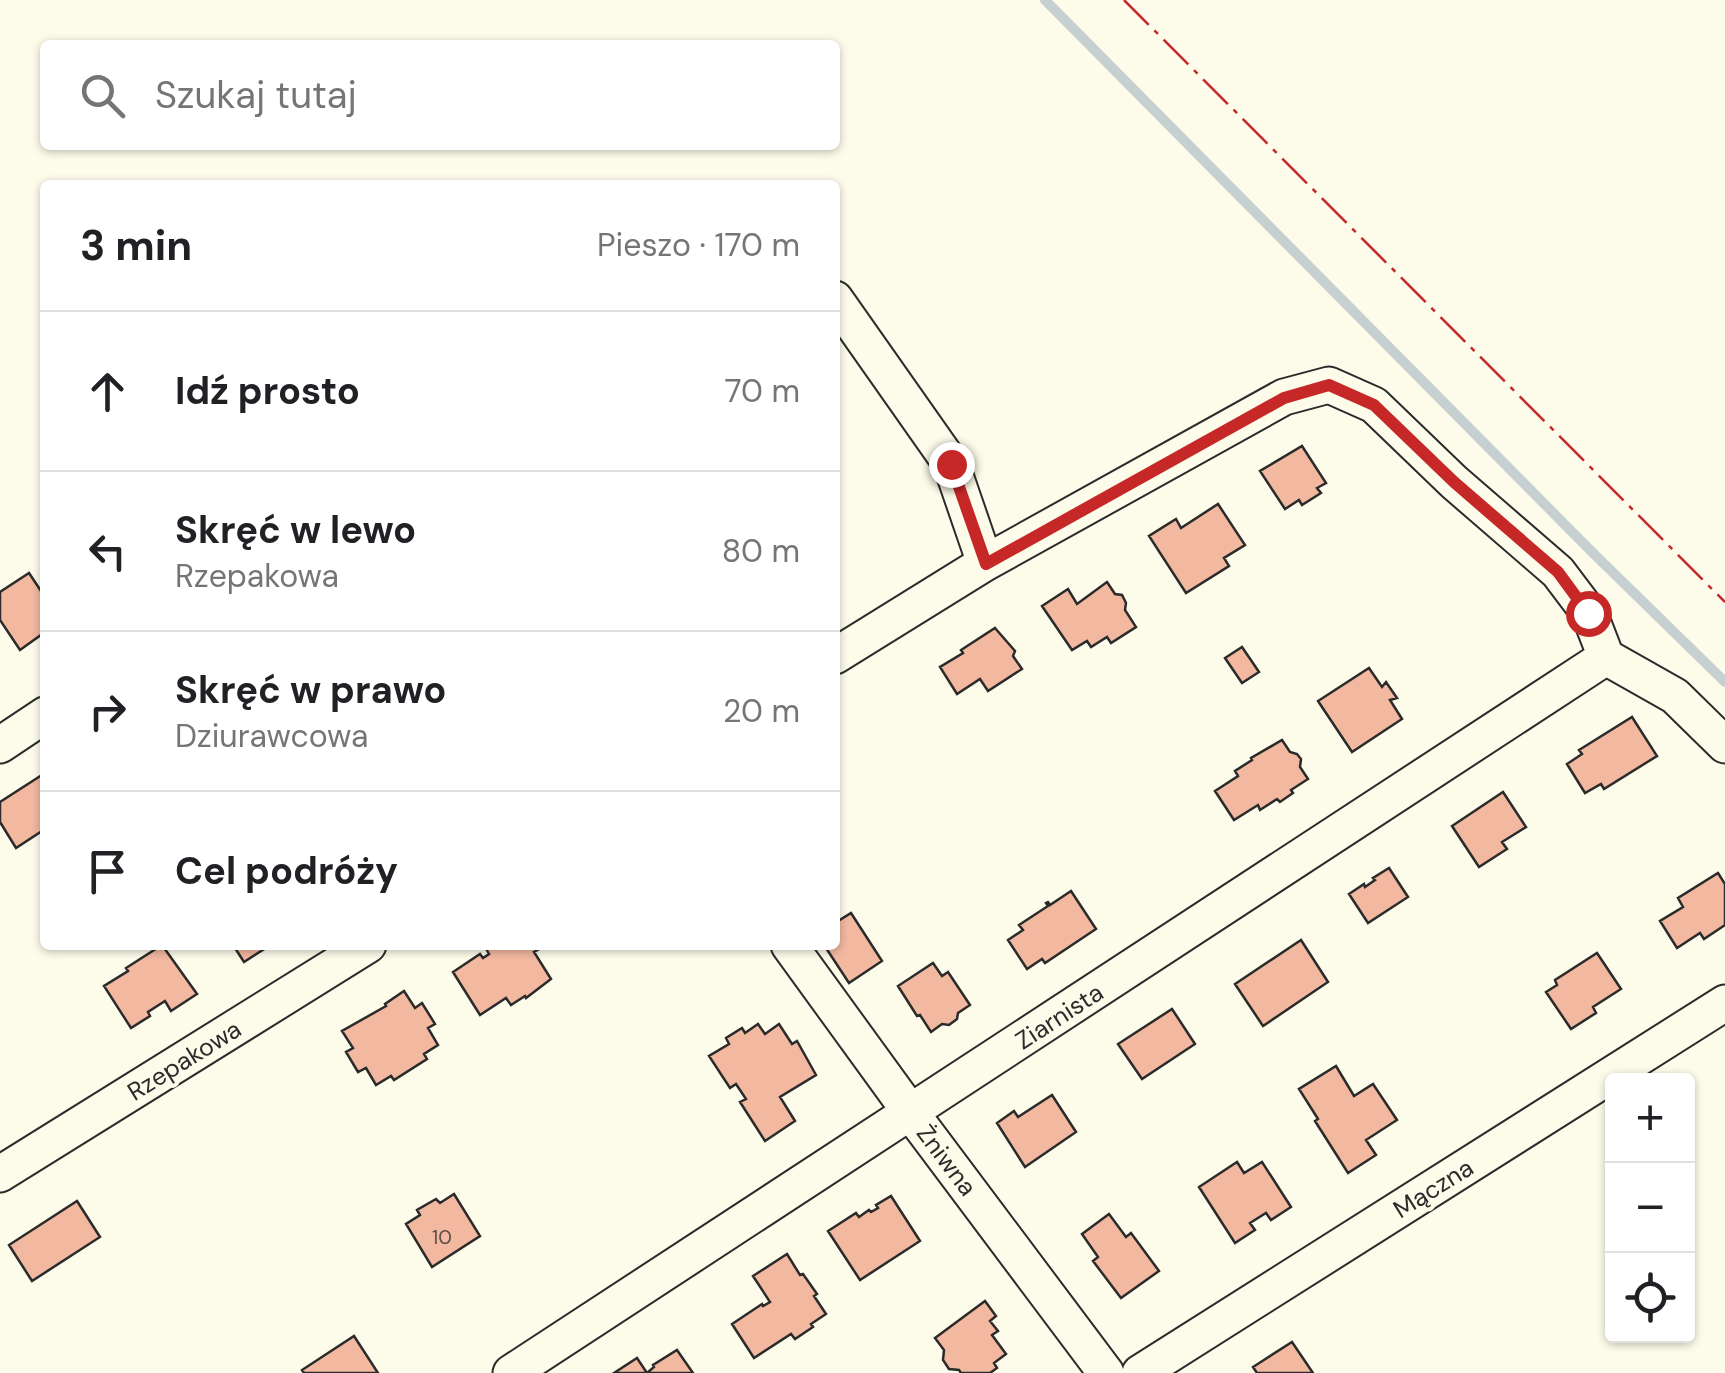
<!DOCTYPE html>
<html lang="pl">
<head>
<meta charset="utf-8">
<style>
  :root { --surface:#fff; --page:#f6f6f6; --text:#202124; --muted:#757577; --line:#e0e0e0 }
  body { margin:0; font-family:"DM Sans",sans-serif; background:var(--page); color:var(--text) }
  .controls { position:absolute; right:30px; bottom:30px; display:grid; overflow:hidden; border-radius:10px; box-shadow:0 2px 8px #0004 }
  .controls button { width:90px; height:90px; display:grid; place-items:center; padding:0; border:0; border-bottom:2px solid var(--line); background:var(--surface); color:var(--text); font:50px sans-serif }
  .stop { position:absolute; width:30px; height:30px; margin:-22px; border:8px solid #c62828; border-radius:50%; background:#fff }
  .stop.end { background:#c62828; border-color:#fff; box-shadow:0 2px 10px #0008 }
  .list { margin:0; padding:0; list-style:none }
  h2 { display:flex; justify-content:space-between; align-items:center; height:130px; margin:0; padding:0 40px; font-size:42px }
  h2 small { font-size:32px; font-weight:400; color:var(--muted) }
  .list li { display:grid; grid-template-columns:65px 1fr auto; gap:30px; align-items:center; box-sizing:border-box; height:160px; padding:0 40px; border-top:2px solid var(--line) }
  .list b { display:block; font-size:38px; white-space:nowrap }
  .list p { margin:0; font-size:32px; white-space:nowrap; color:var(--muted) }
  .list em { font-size:32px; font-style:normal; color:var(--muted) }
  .icon { flex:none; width:55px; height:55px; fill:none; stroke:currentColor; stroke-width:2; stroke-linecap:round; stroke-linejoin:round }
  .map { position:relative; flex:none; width:1725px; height:1373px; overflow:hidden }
  .search { position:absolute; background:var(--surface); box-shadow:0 2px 8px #0004; left:40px; top:40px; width:800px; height:110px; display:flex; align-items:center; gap:25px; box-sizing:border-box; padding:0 35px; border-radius:10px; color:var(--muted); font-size:38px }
  .panel { position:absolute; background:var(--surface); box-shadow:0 2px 8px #0004; left:40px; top:180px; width:800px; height:770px; border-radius:10px }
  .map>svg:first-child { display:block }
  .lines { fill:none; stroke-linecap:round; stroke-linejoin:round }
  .stream { stroke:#c7d0d0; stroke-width:10 }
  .building { fill:#f2b8a0; stroke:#2b2b2b; stroke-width:2.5 }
  .minor-casing { stroke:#2b2b2b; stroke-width:39 }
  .minor { stroke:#fdfbea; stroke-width:35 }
  .power { stroke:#c62828; stroke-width:2.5; stroke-dasharray:35 8 5 8; stroke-linecap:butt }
  .route { stroke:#c62828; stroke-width:12 }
  .labels { text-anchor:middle; stroke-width:8; stroke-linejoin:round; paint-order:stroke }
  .number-label { font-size:20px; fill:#5d4e48 }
  .street-label { font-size:25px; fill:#2b2b2b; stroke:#fdfbea }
</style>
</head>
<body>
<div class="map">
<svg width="1725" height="1373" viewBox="0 0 1725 1373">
  <rect width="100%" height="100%" fill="#fdfbea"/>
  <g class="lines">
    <path class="stream" d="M1045 0 1592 552 1725 682"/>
  </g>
  <path class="building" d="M1302 446 1326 483 1317 488 1321 493 1302 505 1299 500 1285 509 1260 471Z
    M1218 504 1245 545 1224 558 1229 566 1186 593 1149 536 1176 519 1181 528Z
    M29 573 41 591 43 589 45 592V632L20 650 0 620V592Z
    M1107 582 1115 594 1122 595 1126 603 1125 610 1136 627 1111 643 1107 637 1091 647 1087 641 1072 650 1042 606 1068 589 1077 604Z
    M995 628 1015 651 1013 656 1022 669 988 691 980 679 957 694 940 667 963 653 961 650Z
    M1242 647 1259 672 1242 683 1225 658Z
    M1369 668 1382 687 1386 682 1397 698 1390 700 1402 719 1352 752 1318 701Z
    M1632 717 1657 756 1604 789 1601 784 1585 793 1567 764 1582 754 1579 750Z
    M1282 740 1290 752 1297 754 1301 759 1300 767 1308 779 1291 790 1293 793 1280 802 1277 799 1260 810 1258 805 1234 820 1215 791 1238 776 1235 771 1252 760 1251 758Z
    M45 773V829L16 848 0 822V802Z
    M1503 792 1526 827 1502 842 1507 849 1479 867 1452 826Z
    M1389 868 1408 897 1368 923 1349 894 1364 884 1365 887 1375 880 1373 878Z
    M1718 873 1725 884V925L1704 939 1700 933 1677 948 1660 921 1683 907 1678 898Z
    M1071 891 1096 929 1045 963 1042 959 1027 969 1008 940 1023 930 1019 925 1048 906 1046 903 1048 902 1050 905Z
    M851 913 882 961 849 983 824 945H835V923Z
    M1301 940 1328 982 1263 1026 1235 984Z
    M162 945 197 994 171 1011 165 1001 148 1012 150 1016 131 1028 104 986 128 971 126 968Z
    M233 945H269V946L244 962Z
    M484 945H540L541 948 534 952 551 979 526 998 525 996 511 1005 506 998 480 1015 453 972 480 954 483 958 489 954Z
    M1597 953 1621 989 1593 1007 1596 1013 1571 1029 1546 992 1557 985 1555 980Z
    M933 963 942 976 948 972 970 1005 958 1013 957 1019 949 1025 942 1024 931 1032 920 1015 917 1016 898 986Z
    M404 991 415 1008 422 1003 435 1024 428 1028 438 1045 424 1054 427 1059 394 1080 391 1076 376 1085 366 1068 358 1072 346 1052 353 1048 342 1031 386 1006 385 1004Z
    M1172 1009 1195 1044 1142 1079 1118 1044Z
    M758 1024 765 1034 779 1024 792 1044 797 1041 816 1075 780 1097 795 1121 765 1141 740 1102 746 1099 736 1084 730 1088 709 1056 729 1044 726 1038 742 1028 745 1033Z
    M1336 1066 1354 1096 1373 1084 1397 1120 1366 1140 1376 1155 1348 1173 1315 1121 1318 1119 1299 1089Z
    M1052 1095 1076 1132 1025 1167 997 1123 1014 1111 1018 1117Z
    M1237 1162 1244 1173 1262 1162 1291 1207 1271 1220 1266 1213 1250 1223 1255 1230 1235 1243 1199 1187Z
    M454 1194 480 1236 432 1267 406 1224 420 1215 417 1210 436 1199 440 1203Z
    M891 1196 920 1241 860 1280 828 1231 856 1213 859 1217 869 1210 871 1212 878 1208 876 1205Z
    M77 1201 100 1237 32 1281 9 1245Z
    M1109 1214 1126 1237 1131 1233 1159 1271 1121 1298 1093 1261 1098 1257 1082 1234Z
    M787 1254 800 1275 803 1274 817 1294 814 1296 826 1314 811 1324 813 1327 795 1339 791 1334 754 1358 732 1324 762 1304 763 1306 770 1302 753 1276Z
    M985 1301 996 1316 990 1321 998 1331 992 1335 1006 1354 994 1363 997 1368 990 1373H961L959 1370 949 1369 943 1360 944 1350 935 1338Z
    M354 1336 378 1373H304L302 1370Z
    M1292 1342 1313 1373H1257L1253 1367Z
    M677 1350 693 1373H614L637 1358 647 1373 654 1367 653 1365Z"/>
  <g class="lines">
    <defs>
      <path id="minor" d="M835 299 951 464 985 563
        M835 656 985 563 1284 397 1329 385 1374 405 1454 482 1558 572 1589 613 1606 657 1675 696 1725 745
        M0 745 45 715
        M789 945 911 1113 1106 1373
        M0 1174 368 945
        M511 1373 1606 657
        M1140 1373 1725 1003"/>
    </defs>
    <use href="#minor" class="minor-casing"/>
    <use href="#minor" class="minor"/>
    <path class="power" d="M1124 0 1725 602"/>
  </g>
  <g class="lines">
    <path class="route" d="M951 464 986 564 1284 398 1329 385 1374 405 1454 482 1558 572 1588 613"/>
  </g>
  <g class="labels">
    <g class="number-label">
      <text x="442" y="1244">10</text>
    </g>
    <g class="street-label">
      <text transform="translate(1059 1016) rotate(-33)" y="9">Ziarnista</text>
      <text transform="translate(184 1060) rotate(-32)" y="9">Rzepakowa</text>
      <text transform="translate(947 1160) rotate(53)" y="9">Żniwna</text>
      <text transform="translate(1433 1188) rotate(-32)" y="9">Mączna</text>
    </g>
  </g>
</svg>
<div class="controls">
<button>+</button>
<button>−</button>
<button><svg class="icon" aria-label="locate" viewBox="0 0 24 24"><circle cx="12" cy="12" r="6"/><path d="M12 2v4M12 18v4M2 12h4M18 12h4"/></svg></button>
</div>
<div class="stop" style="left:1588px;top:613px"></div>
<div class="stop end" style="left:951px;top:464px"></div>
<div class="search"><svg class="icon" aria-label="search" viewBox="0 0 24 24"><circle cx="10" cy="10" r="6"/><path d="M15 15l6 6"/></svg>Szukaj tutaj</div>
<section class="panel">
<h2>3 min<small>Pieszo · 170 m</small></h2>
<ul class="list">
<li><svg class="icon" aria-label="ahead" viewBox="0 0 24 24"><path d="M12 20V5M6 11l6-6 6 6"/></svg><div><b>Idź prosto</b></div><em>70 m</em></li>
<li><svg class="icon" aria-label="left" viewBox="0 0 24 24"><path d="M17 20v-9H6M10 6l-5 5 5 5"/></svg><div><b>Skręć w lewo</b><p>Rzepakowa</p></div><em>80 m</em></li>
<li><svg class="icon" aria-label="right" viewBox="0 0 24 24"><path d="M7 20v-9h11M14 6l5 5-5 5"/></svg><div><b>Skręć w prawo</b><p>Dziurawcowa</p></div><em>20 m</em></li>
<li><svg class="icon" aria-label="arrive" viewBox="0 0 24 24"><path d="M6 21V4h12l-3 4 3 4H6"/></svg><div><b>Cel podróży</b></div></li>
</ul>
</section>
</div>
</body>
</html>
